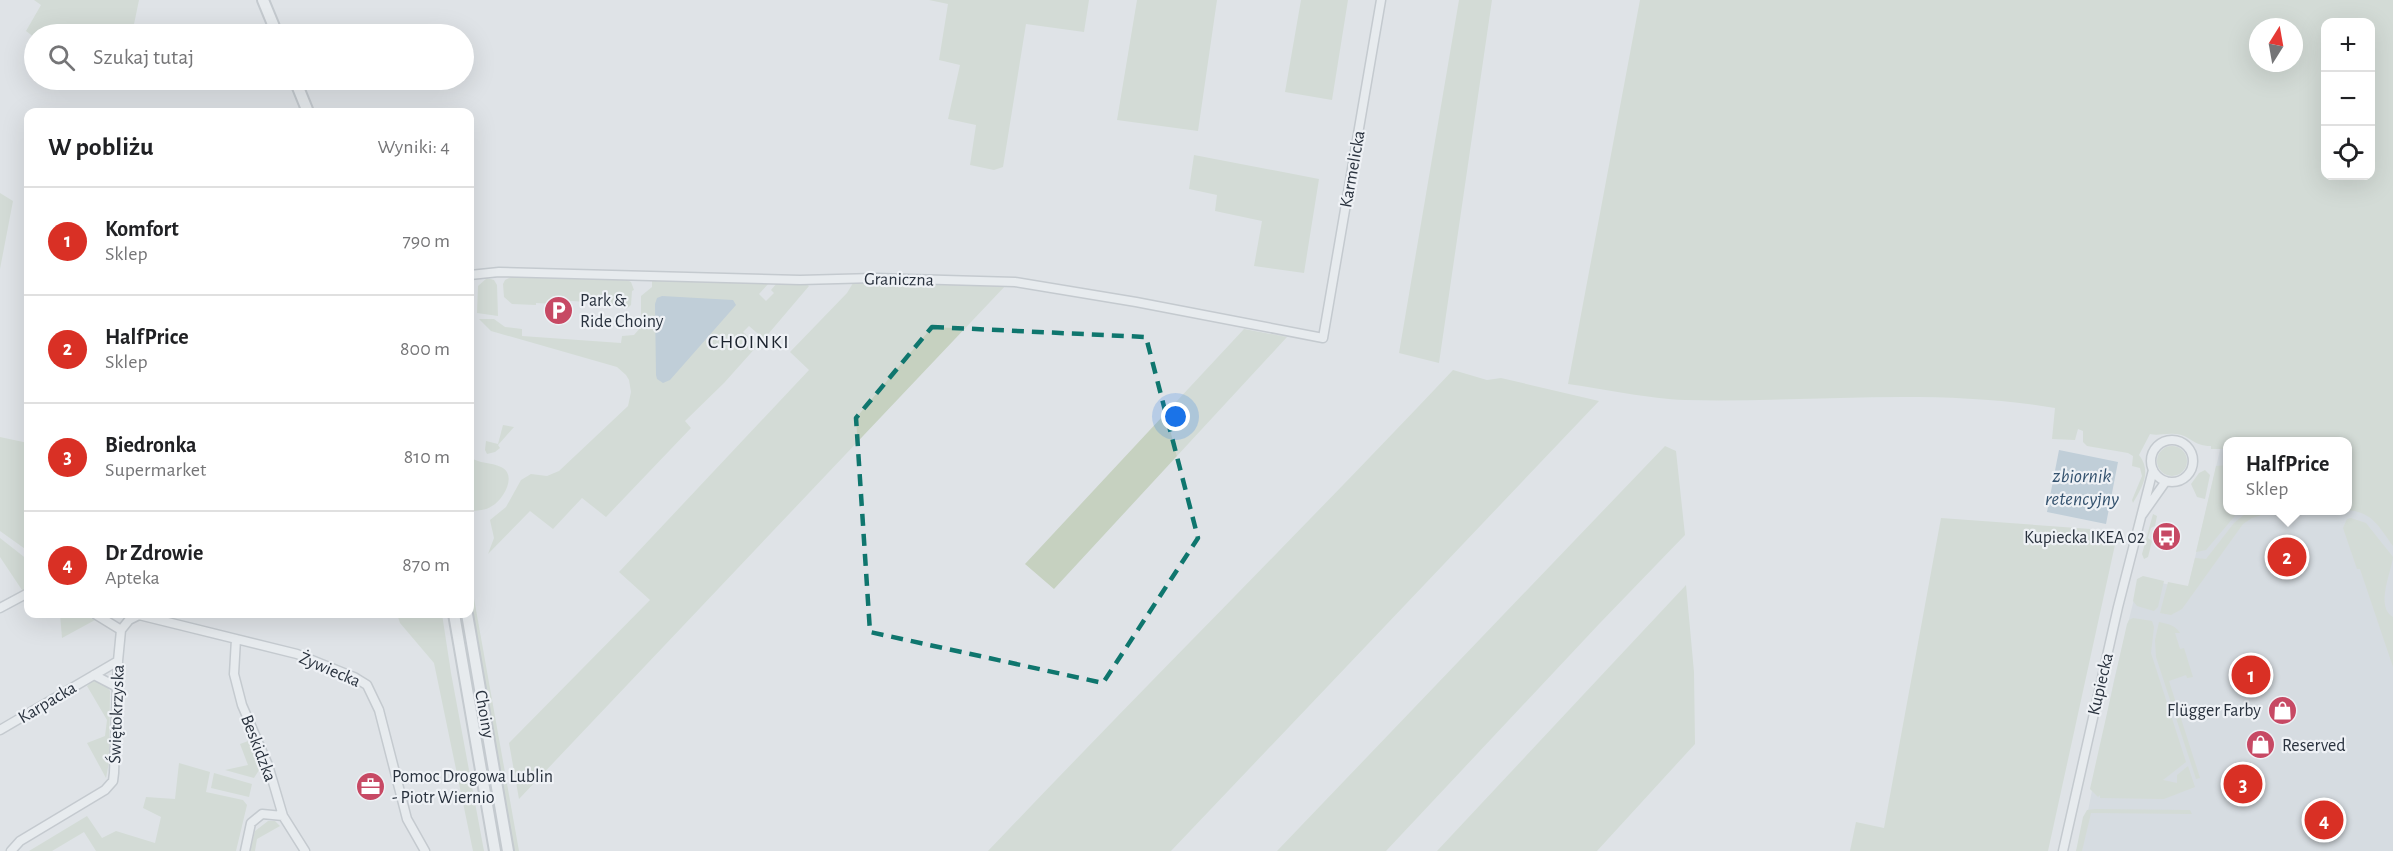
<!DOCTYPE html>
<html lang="pl">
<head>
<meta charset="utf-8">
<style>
  :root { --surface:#fff; --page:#f6f6f6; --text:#202124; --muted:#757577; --line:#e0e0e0; --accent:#d93025 }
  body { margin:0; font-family:"Alegreya Sans",sans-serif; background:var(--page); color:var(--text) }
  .controls { position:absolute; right:18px; top:18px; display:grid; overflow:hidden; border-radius:12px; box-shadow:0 6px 24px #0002 }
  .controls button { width:54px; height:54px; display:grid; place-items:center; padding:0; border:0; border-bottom:2px solid var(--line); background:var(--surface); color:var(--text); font:30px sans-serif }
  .compass { position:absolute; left:2249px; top:18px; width:54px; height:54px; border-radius:50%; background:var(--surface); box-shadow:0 6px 24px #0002; rotate:11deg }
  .you { position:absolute; left:1176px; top:417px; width:21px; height:21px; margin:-15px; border:4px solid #fff; border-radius:50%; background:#1a73e8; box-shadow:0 0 0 9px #1a73e833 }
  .badge { display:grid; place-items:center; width:39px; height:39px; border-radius:50%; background:var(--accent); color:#fff; font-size:20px; font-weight:700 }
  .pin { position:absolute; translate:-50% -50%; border:3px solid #fff; box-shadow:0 2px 6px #0006 }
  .popup { position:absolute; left:2223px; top:437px; width:129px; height:78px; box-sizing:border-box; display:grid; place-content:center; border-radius:12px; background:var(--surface); filter:drop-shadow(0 2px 4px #0005); font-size:20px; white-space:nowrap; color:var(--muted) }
  .popup b { font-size:22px; color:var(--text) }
  .popup::after { content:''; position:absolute; left:50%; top:100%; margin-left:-12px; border:12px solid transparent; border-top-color:var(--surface) }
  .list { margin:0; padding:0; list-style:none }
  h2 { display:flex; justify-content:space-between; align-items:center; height:78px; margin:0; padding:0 24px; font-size:26px }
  h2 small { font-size:20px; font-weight:400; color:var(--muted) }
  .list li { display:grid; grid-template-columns:39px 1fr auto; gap:18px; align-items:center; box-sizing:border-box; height:108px; padding:0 24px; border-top:2px solid var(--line) }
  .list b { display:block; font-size:22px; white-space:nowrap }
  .list p { margin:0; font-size:20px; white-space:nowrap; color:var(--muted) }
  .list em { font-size:20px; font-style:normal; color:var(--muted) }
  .icon { flex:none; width:33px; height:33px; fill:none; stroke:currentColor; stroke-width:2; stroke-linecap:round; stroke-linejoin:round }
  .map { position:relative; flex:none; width:2393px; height:851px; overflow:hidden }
  .search { position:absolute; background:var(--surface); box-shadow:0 6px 24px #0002; left:24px; top:24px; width:450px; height:66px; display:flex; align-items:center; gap:15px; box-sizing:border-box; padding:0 21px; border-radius:33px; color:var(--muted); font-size:22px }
  .panel { position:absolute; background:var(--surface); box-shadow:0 6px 24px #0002; left:24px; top:108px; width:450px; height:510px; border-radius:12px }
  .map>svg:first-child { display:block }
  .built { fill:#cdd2d9 }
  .green { fill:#c6d1c0; fill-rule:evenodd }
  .water { fill:#9bb3c6 }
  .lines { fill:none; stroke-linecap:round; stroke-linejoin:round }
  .minor-casing { stroke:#a5aab1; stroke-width:11 }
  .tertiary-casing { stroke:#a5aab1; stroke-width:14 }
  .minor { stroke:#f1f3f6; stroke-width:8 }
  .tertiary { stroke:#f1f3f6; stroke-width:10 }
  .marked { fill:none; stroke:#0f766e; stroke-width:4.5; stroke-dasharray:12 8; stroke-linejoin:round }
  .labels { text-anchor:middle; stroke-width:4.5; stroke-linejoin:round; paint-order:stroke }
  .street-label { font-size:18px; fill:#29323e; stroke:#eef1f5 }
  .poi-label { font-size:18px; fill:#29323e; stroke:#eef1f5; text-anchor:start }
  .neighbourhood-label { font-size:20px; letter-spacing:1.5px; fill:#1b232e; stroke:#eef1f5 }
  .water-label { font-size:20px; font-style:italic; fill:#35536f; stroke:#eef1f5 }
</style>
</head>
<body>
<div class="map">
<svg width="2393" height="851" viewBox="0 0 2393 851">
  <rect width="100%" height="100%" fill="#dfe3e7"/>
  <path class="built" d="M2223 437 2245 441 2227 442V510H2347V462L2393 471V851H2080L2114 680 2139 579 2188 588Z"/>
  <path class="green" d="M34 0H139L132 34H34V37L26 31 41 5Z
    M929 0H1089L1084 32 1026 24 1003 167 994 170 970 165 976 125 948 119 960 65 939 60 948 4Z
    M1137 0H1217L1198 131 1117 120Z
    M1301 0H1348L1332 100 1285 92Z
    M1459 0H1492L1439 363 1399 353Z
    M1640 0H2393V546C2379 527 2373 512 2347 510V442H2227V449H2211V446C2192 446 2191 435 2175 434 2166 433 2158 436 2150 434L2139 455C2152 472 2142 487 2133 503L2132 500 2142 476 2140 468 2132 466 2133 456 2128 453 2087 446 2083 442V431L2078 429 2075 440 2052 439 2055 408C1933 387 1808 403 1685 400 1650 399 1604 389 1568 384ZM2326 22H2370V176H2326ZM2258 27H2294V63H2258Z
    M1194 155 1319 179 1304 273 1254 266 1262 221 1215 211 1217 195 1189 189Z
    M0 193 13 201 0 269Z
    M511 277 627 280 631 282 634 290 632 291 631 305 626 309 602 303 572 301 555 304 536 303V305L512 304 504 297 503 284 505 280Z
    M487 278 494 280 497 285 498 316 477 313 478 286Z
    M652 280 769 283 759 294 766 301 774 293 771 290 777 283H805L809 286 764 339 749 326 743 332 758 345 724 383 685 421 691 428 606 517 582 498 553 529 530 511 488 554 494 538 490 520 506 507 521 480 531 474 547 476 559 471 628 406 631 392 629 380 626 375 617 367 491 331 479 319H494L505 327 522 329V336L621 343 622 336 634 335 641 327V296L652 287Z
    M853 283H1008L519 799 509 743 650 600 619 572 809 370 790 352 847 293Z
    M1244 329 1287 337 1054 589 1025 564Z
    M1453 370 1487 380 1501 378 1599 401 1171 851H988C1142 689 1300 532 1453 370Z
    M503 425 514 427 498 445 500 448 495 452 487 454 485 450 486 441 498 444Z
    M0 437 28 443V551L0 531Z
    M2157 461a15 15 0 1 1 30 0a15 15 0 1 1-30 0Z
    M1665 446 1676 451 1685 535 1600 623 1386 851H1277Z
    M470 457C479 464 491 462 501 467 518 475 503 500 492 506 487 510 480 510 474 511L470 501Z
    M2227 465V510L2239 511 2206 550 2196 552 2216 466Z
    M2205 470 2210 475 2205 499 2197 497 2191 484 2199 473Z
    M2250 510 2274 511 2252 518 2243 524 2182 609 2171 615 2160 613 2168 582 2188 586 2195 558 2206 559 2234 523Z
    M2153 514 2157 516 2155 526 2151 528 2148 538 2152 541 2148 557 2144 559 2142 554Z
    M1941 518 2118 531 2048 851H1850L1856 822 1884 828Z
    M2351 518 2366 523 2393 557C2391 573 2375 607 2393 617V667L2360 569H2357L2343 528 2347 519Z
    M0 538 28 560V589L22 590 0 557Z
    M470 576 519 851H514L470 596Z
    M2143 576 2164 581 2158 607 2154 611 2137 606 2133 601 2137 579Z
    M1686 585 1694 672 1695 744 1597 851H1437Z
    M60 614H81L95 620 62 638Z
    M397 614H442L451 673 484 851H473L434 663 400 623Z
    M2133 618 2152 621 2154 627 2151 653 2186 762 2163 780 2177 783V775L2188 766 2195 787 2164 799 2100 798V795L2098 797 2090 789 2127 624 2129 620Z
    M2159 622C2168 624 2175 625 2180 633H2175L2180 649 2184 648 2193 677 2187 678 2186 675 2169 681 2200 778 2196 779 2156 657 2155 640Z
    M93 681 106 685 110 691 109 762 106 778 87 743 105 736 107 720 87 686Z
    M251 740 261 767 254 778 225 770 248 765 240 744Z
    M179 763 210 772 206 792 243 800 247 805 236 851H96L84 832 52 851H29L87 816 102 838 116 831 155 843 161 817 143 808 146 797 175 799Z
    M214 773 252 784 249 797 211 788Z
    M2095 809 2190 810 2192 814 2091 813 2082 851H2076L2083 817 2087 810Z
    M268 821H275L280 826 257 839 255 851H250L255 831Z"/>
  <path class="water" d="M662 296 733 300 736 305 670 380 663 383 657 379 656 375 655 304 657 298Z
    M2059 450 2118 462 2106 524 2047 512Z"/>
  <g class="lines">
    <defs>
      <path id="minor" d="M470 275 499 272 800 280 875 278 1015 282 1136 302 1323 338 1381 0
        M2151 461a21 21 0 1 1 42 0a21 21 0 1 1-42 0Z
        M2142 515 2166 481
        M0 608 28 593
        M95 614 121 630
        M236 639 234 674 242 705 268 765 283 816 305 851
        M94 675 117 687
        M0 730 118 661
        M11 851 20 841 105 790 113 781 114 773 118 661 121 630 129 620 139 615 297 654 354 677 367 685 379 710 407 819 425 851
        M245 851 251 823 262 814 283 816
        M2063 851 2118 607 2153 470"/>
      <path id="tertiary" d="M263 0 277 34
        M295 80 308 112
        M454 614 495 851
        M467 614 508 851"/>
    </defs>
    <use href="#minor" class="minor-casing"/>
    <use href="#tertiary" class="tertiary-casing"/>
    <use href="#minor" class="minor"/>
    <use href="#tertiary" class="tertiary"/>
  </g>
  <path d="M0 0H2393V851H0ZM932 327 1146 337 1198 538 1103 683 870 632 856 418Z" fill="#dfe3e7" fill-opacity=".55" fill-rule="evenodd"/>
  <path class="marked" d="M932 327 1146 337 1198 538 1103 683 870 632 856 418Z"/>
  <defs>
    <symbol id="parking-disc" viewBox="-11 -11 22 22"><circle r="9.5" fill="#c74964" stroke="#eef1f5"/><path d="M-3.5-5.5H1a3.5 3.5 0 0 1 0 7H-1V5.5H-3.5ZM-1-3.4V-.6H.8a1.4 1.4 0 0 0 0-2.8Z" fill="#fff"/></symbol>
    <symbol id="bus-disc" viewBox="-11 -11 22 22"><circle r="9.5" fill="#c74964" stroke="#eef1f5"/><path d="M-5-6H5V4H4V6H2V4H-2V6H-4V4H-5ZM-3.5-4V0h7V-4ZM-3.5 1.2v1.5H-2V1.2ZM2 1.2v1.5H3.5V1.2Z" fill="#fff"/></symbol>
    <symbol id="shop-disc" viewBox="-11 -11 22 22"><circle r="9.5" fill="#c74964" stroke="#eef1f5"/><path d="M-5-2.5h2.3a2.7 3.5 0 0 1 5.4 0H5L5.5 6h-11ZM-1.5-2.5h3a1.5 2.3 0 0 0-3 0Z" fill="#fff"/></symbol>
    <symbol id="office-disc" viewBox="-11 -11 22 22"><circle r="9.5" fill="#c74964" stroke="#eef1f5"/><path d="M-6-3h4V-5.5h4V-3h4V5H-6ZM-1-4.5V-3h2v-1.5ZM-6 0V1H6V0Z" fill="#fff"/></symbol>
  </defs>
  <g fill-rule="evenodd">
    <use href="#parking-disc" x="542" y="294" width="33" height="33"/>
    <use href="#bus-disc" x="2150" y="520" width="33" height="33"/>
    <use href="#shop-disc" x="2266" y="694" width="33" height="33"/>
    <use href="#shop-disc" x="2244" y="728" width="33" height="33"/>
    <use href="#office-disc" x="354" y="770" width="33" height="33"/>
  </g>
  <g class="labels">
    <g class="street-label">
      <text transform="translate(1352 169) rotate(-80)" y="6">Karmelicka</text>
      <text transform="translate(899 279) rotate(1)" y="6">Graniczna</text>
      <text transform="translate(330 669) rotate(23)" y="6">Żywiecka</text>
      <text transform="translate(2100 684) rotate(-77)" y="6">Kupiecka</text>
      <text transform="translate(47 702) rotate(-31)" y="6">Karpacka</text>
      <text transform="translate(116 714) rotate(-88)" y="6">Świętokrzyska</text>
      <text transform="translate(485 714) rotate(80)" y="6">Choiny</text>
      <text transform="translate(259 748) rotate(69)" y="6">Beskidzka</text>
    </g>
    <g class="poi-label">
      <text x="580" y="306">Park &amp;<tspan x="580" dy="21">Ride Choiny</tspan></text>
      <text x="2145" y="543" text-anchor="end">Kupiecka IKEA 02</text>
      <text x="2261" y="716" text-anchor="end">Flügger Farby</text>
      <text x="2282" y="751">Reserved</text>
      <text x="392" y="782">Pomoc Drogowa Lublin<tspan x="392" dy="21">- Piotr Wiernio</tspan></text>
    </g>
    <g class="neighbourhood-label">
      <text x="749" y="348">CHOINKI</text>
    </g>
    <g class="water-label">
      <text x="2082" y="482">zbiornik<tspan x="2082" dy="23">retencyjny</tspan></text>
    </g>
  </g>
</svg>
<div class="controls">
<button>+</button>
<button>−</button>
<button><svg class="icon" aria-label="locate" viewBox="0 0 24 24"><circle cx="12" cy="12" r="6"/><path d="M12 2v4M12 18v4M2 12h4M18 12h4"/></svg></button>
</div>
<svg class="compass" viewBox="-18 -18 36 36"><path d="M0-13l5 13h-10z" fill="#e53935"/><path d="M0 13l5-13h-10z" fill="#757577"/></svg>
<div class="you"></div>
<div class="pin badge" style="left:2251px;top:675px">1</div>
<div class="pin badge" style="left:2287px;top:557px">2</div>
<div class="popup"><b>HalfPrice</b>Sklep</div>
<div class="pin badge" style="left:2243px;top:784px">3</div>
<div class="pin badge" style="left:2324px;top:820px">4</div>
<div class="search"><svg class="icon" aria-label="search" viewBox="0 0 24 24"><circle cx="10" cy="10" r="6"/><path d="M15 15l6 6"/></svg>Szukaj tutaj</div>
<section class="panel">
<h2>W pobliżu<small>Wyniki: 4</small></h2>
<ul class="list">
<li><span class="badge">1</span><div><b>Komfort</b><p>Sklep</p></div><em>790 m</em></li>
<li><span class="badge">2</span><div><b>HalfPrice</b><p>Sklep</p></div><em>800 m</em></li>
<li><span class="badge">3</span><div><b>Biedronka</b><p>Supermarket</p></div><em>810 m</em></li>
<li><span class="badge">4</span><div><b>Dr Zdrowie</b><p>Apteka</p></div><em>870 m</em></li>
</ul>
</section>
</div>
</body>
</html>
